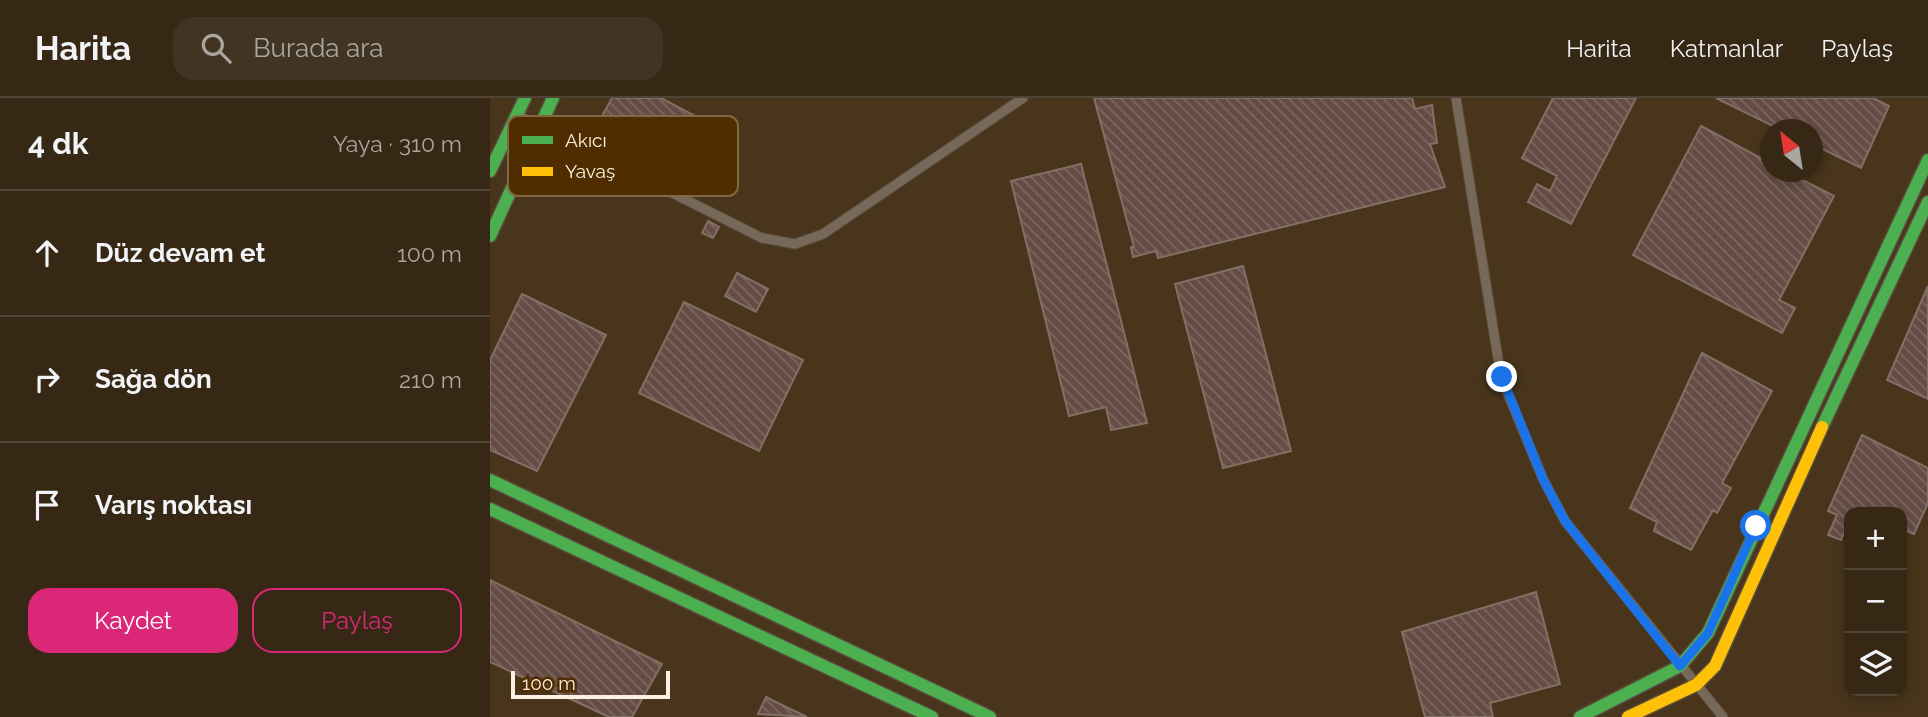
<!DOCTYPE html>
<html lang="tr">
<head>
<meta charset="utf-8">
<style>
  :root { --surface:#362815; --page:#413422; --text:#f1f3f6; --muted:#aaa6a0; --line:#504434; --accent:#db2777 }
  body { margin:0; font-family:Raleway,sans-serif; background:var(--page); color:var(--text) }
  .controls { position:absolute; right:21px; bottom:21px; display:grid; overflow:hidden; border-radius:14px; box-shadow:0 4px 10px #0003 }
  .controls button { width:63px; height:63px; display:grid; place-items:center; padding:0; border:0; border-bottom:2px solid var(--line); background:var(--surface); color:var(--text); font:35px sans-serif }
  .compass { position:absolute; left:1270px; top:21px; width:63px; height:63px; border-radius:50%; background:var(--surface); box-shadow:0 4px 10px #0003; rotate:330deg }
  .scale { position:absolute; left:21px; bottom:18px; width:159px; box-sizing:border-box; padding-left:7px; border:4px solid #fdf0e2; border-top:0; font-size:19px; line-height:24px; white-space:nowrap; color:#fdf0e2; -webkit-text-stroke:5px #4f2d00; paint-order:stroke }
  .stop { position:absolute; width:21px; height:21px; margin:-16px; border:5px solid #1a73e8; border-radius:50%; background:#fff }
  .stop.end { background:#1a73e8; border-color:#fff; box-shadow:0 2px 7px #0008 }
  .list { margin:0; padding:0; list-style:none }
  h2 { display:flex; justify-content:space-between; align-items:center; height:91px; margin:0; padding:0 28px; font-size:30px }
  h2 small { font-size:23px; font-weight:400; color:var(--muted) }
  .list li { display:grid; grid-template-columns:46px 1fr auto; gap:21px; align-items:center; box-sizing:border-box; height:126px; padding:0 28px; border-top:2px solid var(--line) }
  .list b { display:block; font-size:26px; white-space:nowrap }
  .list em { font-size:23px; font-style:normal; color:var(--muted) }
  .actions { display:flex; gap:14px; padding:21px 28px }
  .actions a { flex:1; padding:16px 0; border:2px solid var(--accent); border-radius:21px; text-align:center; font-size:24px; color:var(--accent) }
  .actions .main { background:var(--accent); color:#fff }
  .icon { flex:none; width:38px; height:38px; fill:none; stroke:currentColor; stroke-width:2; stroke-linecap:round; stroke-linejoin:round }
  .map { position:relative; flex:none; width:1438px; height:619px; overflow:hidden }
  header { display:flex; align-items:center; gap:42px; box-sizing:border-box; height:98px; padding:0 35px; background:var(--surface); border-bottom:2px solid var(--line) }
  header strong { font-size:33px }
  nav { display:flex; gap:38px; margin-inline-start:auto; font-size:24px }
  .search { width:490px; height:63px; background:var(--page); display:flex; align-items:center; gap:18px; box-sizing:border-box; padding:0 24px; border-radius:21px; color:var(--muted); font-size:26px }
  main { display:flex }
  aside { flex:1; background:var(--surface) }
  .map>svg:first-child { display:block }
  .building { fill:url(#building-back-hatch); stroke:#836f66; stroke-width:2 }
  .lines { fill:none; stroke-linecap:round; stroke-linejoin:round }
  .street-casing { stroke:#5a4c3c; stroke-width:11 }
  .fast-casing { stroke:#5a4c3c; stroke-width:15 }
  .slow-casing { stroke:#5a4c3c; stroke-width:15 }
  .street { stroke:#776959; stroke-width:9 }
  .fast { stroke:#4caf50; stroke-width:12 }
  .slow { stroke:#ffc107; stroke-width:12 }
  .route { stroke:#1a73e8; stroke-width:9 }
  .key { fill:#4f2d00; stroke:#836844; stroke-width:2 }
  .key-label { font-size:19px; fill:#fdf0e2 }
</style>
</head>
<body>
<header>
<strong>Harita</strong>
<div class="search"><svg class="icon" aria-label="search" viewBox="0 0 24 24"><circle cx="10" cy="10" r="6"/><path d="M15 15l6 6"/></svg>Burada ara</div>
<nav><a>Harita</a><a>Katmanlar</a><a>Paylaş</a></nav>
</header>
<main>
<aside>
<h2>4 dk<small>Yaya · 310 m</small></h2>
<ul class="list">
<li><svg class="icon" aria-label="ahead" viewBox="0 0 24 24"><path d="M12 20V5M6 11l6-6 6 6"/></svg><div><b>Düz devam et</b></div><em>100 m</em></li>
<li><svg class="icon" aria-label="right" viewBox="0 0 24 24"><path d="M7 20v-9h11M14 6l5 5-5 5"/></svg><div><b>Sağa dön</b></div><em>210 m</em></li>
<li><svg class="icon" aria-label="arrive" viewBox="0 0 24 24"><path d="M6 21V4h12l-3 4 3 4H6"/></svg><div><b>Varış noktası</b></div></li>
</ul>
<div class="actions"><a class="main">Kaydet</a><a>Paylaş</a></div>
</aside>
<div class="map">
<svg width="1438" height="619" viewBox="0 0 1438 619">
  <defs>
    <pattern id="building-back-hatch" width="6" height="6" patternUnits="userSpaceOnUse" patternTransform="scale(1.75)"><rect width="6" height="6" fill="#654d46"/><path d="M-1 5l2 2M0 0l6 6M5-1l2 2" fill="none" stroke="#7c6760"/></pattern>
  </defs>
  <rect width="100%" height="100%" fill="#48351c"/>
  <path class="building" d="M122 0H171L239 36 219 74 112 18Z
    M604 0H922L925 11 942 7 947 45 940 46 955 89 668 160 666 153 643 159 641 149H644Z
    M1063 0H1146L1081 126 1038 104 1047 86 1060 93 1067 78 1032 60Z
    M1226 0H1383L1399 8 1371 70 1322 46V32H1291Z
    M1211 28 1280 65V74H1297L1344 98 1289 202 1305 210 1292 235 1143 157Z
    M591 66 657 325 621 332 616 309 579 318 521 83Z
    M218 123 229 129 223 140 212 135Z
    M753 168 801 353 733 370 685 186Z
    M247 175 278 191 266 214 235 198Z
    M1438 188V301L1397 282Z
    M32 196 116 237 47 373 0 352V262Z
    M194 204 313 262 269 353 149 295Z
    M1212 255 1282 293 1232 385 1241 390 1227 415 1223 412 1201 452 1164 433 1167 424 1140 410Z
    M1372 337 1438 370V405L1424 436 1412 431V414H1359V423L1351 442 1338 437 1347 417 1338 413Z
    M0 482 172 566 142 619H119L0 564Z
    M1046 494 1070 586 1000 605 1003 619H935L912 534Z
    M276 599 294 608 317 619 268 616Z"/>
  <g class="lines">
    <defs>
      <path id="street" d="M966 0 1011 279 1053 381 1075 423 1233 619
        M27 17 272 140 305 146 333 136 533 0"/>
      <path id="fast" d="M0 73 35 0
        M0 138 63 0
        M1332 329 1438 104
        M0 382 500 619
        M0 411 442 619
        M1090 619 1190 568 1218 535 1438 62"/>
      <path id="slow" d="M1138 619 1206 587 1225 568 1332 329"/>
    </defs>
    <use href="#street" class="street-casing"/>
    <use href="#fast" class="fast-casing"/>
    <use href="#slow" class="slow-casing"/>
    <use href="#street" class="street"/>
    <use href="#fast" class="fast"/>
    <use href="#slow" class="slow"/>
  </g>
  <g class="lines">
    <path class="route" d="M1012 279 1053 381 1075 423 1190 568 1218 535 1266 428"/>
  </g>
  <rect x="18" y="18" width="230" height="80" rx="10" class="key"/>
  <rect x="32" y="38" width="31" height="8" fill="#4caf50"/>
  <rect x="32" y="69" width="31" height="9" fill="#ffc107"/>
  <g class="key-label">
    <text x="75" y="49">Akıcı</text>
    <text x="75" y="80">Yavaş</text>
  </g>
</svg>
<div class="controls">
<button>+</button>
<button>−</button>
<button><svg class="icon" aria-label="layers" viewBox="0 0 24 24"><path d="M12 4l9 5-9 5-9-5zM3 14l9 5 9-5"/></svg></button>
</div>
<svg class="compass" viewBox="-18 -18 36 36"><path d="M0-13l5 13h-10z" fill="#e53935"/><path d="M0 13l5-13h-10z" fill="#aaa6a0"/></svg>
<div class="scale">100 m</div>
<div class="stop" style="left:1266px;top:428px"></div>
<div class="stop end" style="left:1012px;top:279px"></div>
</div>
</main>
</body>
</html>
